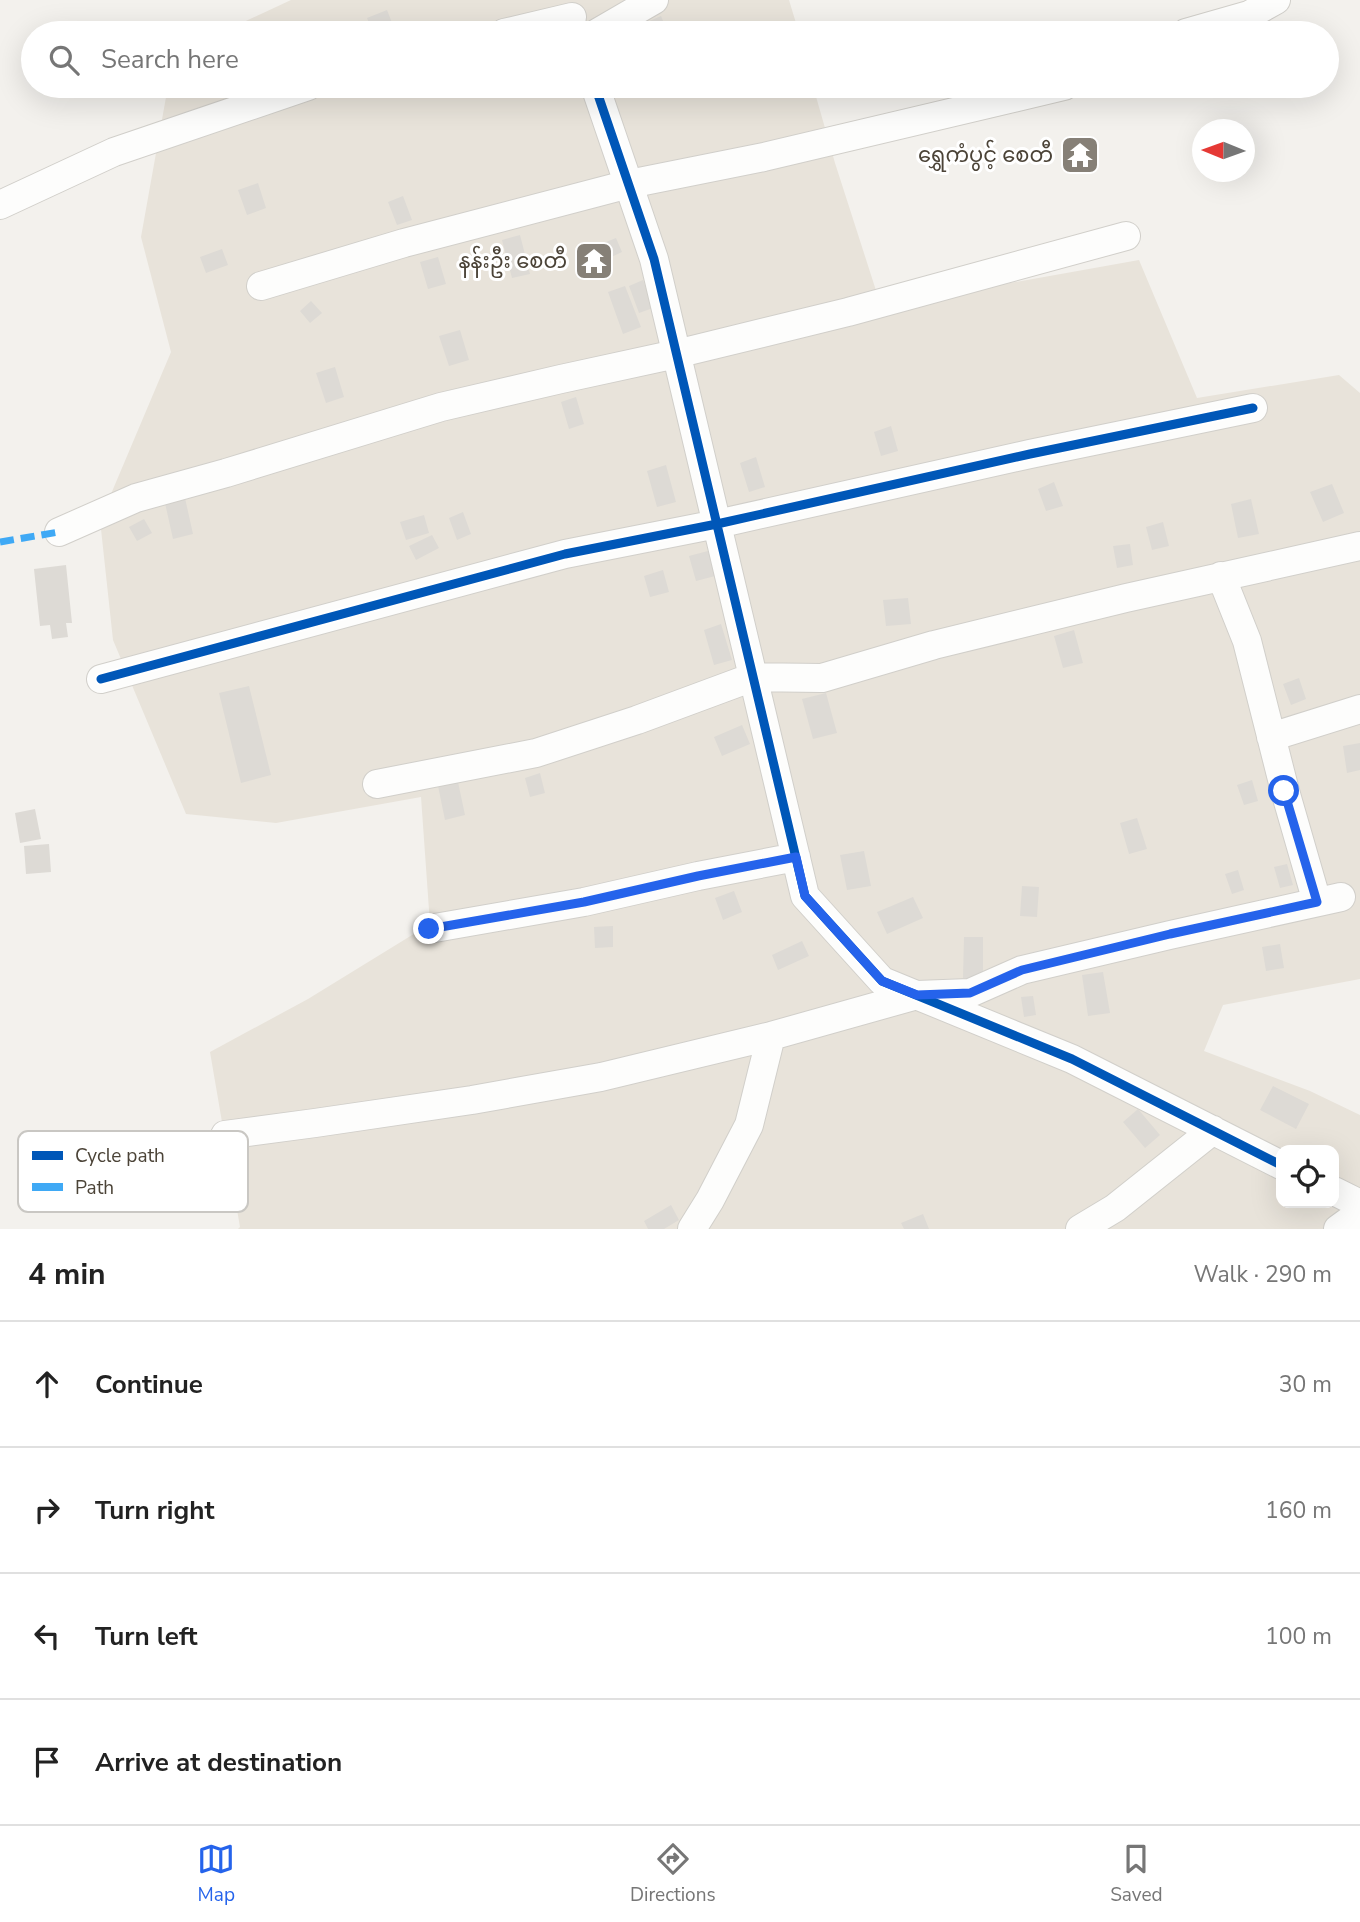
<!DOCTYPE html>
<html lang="en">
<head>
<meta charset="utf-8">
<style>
  :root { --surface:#fff; --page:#f6f6f6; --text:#222; --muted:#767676; --line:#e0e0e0; --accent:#2563eb }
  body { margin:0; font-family:"Nunito Sans","Noto Sans Myanmar",sans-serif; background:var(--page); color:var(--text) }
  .controls { position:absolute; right:21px; bottom:21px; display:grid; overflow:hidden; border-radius:14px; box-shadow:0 7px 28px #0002 }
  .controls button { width:63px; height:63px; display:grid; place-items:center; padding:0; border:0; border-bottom:2px solid var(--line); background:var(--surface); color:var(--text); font:35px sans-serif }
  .compass { position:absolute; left:1192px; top:119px; width:63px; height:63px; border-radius:50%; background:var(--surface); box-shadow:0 7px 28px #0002; rotate:271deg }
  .stop { position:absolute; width:21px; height:21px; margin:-16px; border:5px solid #2563eb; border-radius:50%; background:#fff }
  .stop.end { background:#2563eb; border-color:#fff; box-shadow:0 2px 7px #0008 }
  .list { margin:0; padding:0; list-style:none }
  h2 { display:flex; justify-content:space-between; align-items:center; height:91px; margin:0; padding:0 28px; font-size:30px }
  h2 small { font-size:23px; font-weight:400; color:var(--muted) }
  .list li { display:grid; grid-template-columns:46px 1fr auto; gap:21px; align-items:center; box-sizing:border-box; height:126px; padding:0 28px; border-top:2px solid var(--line) }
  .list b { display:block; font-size:26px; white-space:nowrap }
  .list em { font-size:23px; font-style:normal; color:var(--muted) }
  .icon { flex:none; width:38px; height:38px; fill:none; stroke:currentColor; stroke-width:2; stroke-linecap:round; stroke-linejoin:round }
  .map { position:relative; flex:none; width:1360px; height:1229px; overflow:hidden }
  .search { position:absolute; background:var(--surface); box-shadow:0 7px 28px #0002; left:21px; right:21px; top:21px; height:77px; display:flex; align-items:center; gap:18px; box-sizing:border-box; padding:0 24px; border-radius:38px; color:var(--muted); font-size:26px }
  .sheet { height:595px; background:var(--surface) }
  nav { display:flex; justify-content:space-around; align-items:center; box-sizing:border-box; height:98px; border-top:2px solid var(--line); background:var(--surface); font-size:19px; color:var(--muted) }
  nav a { display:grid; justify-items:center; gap:4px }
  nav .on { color:var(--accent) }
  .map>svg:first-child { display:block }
  .residential { fill:#e8e3da; fill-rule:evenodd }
  .building { fill:#dddad5 }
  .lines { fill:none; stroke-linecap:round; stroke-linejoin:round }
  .minor-casing { stroke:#d1cfca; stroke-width:30 }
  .minor { stroke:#fdfdfc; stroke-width:28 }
  .quiet { stroke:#3fa9f5; stroke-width:7; stroke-dasharray:14 7; stroke-linecap:butt }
  .cycleway-casing { stroke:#fff; stroke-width:13 }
  .cycleway { stroke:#0057b8; stroke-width:9 }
  .route { stroke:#2563eb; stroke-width:9 }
  .labels { text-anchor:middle; stroke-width:6; stroke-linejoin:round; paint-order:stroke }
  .poi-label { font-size:21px; fill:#4b4337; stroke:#fff; text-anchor:end }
  .key { fill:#fff; stroke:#c9c7c3; stroke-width:2 }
  .key-label { font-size:19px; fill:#4b4337 }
</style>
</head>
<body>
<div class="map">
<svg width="1360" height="1229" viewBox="0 0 1360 1229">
  <rect width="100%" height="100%" fill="#f3f1ed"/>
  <path class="residential" d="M291 0H789L799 33H220Z
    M168 86H813L835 163 881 306 1139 260 1197 398 1339 375 1360 393V979L1223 1005 1204 1051 1310 1091 1360 1115V1229H238L240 1227 210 1052 308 999 430 924 421 797 276 823 186 814 113 640 100 520 171 352 141 237ZM1281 1150H1334V1203H1281Z"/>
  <path class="building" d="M387 10 396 33H373L367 18Z
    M661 16 668 33H644L640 25Z
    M1020 23 1022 33H1000L999 28Z
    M258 183 266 208 247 215 238 190Z
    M403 196 412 220 397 225 388 202Z
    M520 235 530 274 512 278 502 240Z
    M616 238 622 252 607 259 601 244Z
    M222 249 228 265 206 273 200 257Z
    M438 257 446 284 428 289 420 262Z
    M643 280 653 308 639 313 629 286Z
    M625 286 641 327 623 334 608 292Z
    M311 301 322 313 310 323 300 311Z
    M460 330 469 360 449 366 439 336Z
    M335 367 344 397 326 403 316 373Z
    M576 397 584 424 569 429 561 402Z
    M891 426 898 451 881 456 874 432Z
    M756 457 765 487 749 492 740 463Z
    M666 465 676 502 657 507 647 471Z
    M1054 482 1063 506 1046 511 1038 489Z
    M1332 484 1344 513 1323 522 1310 492Z
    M185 498 193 534 173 539 165 503Z
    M1251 499 1259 534 1238 538 1231 504Z
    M463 512 471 534 457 540 449 518Z
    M424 515 429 533 406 540 400 522Z
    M144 519 152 533 137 541 129 527Z
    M1163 522 1169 546 1152 550 1146 527Z
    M432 535 439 548 416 560 409 546Z
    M1130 544 1133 565 1117 568 1113 546Z
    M708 551 715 576 696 581 689 556Z
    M66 565 72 623H66L68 637 52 639 50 625 40 626 34 569Z
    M663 570 669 592 650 597 644 576Z
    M908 598 911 624 886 626 883 600Z
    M721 624 732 660 714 665 704 630Z
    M1074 630 1083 663 1063 668 1054 636Z
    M1299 678 1306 699 1291 705 1283 684Z
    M249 686 271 775 241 783 219 693Z
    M826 693 837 733 813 739 802 699Z
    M742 725 750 744 722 756 714 737Z
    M1360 743V770L1347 773 1343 746Z
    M540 773 545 793 530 797 525 778Z
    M1252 780 1258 801 1244 805 1237 785Z
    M458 782 465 815 445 820 438 786Z
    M35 809 41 839 20 843 15 813Z
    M1137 818 1147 849 1129 854 1120 823Z
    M49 844 51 872 26 874 24 846Z
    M864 851 871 886 847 890 840 855Z
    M1287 864 1293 885 1280 888 1274 867Z
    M1238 870 1244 890 1232 894 1225 874Z
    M1022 886 1039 887 1037 917 1020 916Z
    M734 891 742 912 723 920 715 898Z
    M913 897 923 918 887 934 877 912Z
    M613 926V947L595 948 594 927Z
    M964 937H983V978H963Z
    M802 941 809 956 778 970 772 955Z
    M1280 944 1284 968 1266 971 1262 947Z
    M1103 972 1110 1013 1088 1016 1082 975Z
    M1033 996 1036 1015 1024 1017 1021 997Z
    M1273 1086 1309 1104 1296 1129 1260 1110Z
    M1138 1109 1160 1135 1145 1148 1123 1122Z
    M671 1205 679 1220 664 1229H648L644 1221Z
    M923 1214 929 1229H904L901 1223Z"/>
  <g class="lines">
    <defs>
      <path id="minor" d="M504 33 572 17
        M597 33 654 0
        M1186 33 1249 15 1276 0
        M595 86 654 259 805 896 882 981 1072 1059 1281 1165
        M0 205 114 152 308 86
        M261 286 404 243 629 184 764 157 1064 86
        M59 532 136 498 226 473 441 407 561 379 676 354 848 312 1126 236
        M1221 576 1247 641 1285 791 1317 902
        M101 679 565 554 717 524 1030 454 1253 408
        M1271 737 1360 709
        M377 784 536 753 637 720 753 677 822 678 934 645 1126 598 1360 546
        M429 929 584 902 698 876 796 857
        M225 1135 315 1123 472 1100 601 1077 771 1036 917 995 970 993 1022 970 1170 935 1341 897
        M1334 1191 1360 1204
        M692 1229 710 1200 749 1125 771 1036
        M1080 1229 1115 1208 1213 1130
        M1338 1229 1360 1213"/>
    </defs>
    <use href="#minor" class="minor-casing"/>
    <use href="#minor" class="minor"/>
    <path class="quiet" d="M0 542 59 532"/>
    <defs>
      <path id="cycleway" d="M595 86 654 259 805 896 882 981 1072 1059 1281 1165
        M101 679 565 554 717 524 1030 454 1253 408"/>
    </defs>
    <use href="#cycleway" class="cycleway-casing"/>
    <use href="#cycleway" class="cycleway"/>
  </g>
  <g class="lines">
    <path class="route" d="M429 929 584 902 698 876 796 857 805 896 882 981 917 995 970 993 1022 970 1170 934 1317 902 1284 791"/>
  </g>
  <defs>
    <symbol id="temple-square" viewBox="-11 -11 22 22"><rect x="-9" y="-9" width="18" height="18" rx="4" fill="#868077" stroke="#fff"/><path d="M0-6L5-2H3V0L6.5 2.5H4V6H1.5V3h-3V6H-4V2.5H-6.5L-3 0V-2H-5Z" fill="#fff"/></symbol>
  </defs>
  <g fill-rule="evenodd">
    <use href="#temple-square" x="1058" y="133" width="44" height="44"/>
    <use href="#temple-square" x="572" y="239" width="44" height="44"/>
  </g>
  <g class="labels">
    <g class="poi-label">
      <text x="1053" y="162">ရွှေကံပွင့် စေတီ</text>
      <text x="567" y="268">နန်းဦး စေတီ</text>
    </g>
  </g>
  <rect x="18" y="1131" width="230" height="81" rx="10" class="key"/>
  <rect x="32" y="1151" width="31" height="9" fill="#0057b8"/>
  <rect x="32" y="1183" width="31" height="8" fill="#3fa9f5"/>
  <g class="key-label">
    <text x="75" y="1162">Cycle path</text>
    <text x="75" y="1194">Path</text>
  </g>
</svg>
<div class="controls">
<button><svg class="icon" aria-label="locate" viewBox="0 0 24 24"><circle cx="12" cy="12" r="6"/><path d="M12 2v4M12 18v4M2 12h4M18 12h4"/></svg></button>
</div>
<svg class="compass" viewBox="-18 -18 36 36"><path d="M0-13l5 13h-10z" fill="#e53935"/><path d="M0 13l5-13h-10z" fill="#767676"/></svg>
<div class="stop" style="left:1284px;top:791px"></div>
<div class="stop end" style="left:429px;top:929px"></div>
<div class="search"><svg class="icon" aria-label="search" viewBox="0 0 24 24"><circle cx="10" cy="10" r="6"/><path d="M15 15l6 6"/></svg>Search here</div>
</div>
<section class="sheet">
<h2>4 min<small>Walk · 290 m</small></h2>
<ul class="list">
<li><svg class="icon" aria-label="ahead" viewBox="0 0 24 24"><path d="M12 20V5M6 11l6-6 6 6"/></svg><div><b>Continue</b></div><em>30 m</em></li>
<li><svg class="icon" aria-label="right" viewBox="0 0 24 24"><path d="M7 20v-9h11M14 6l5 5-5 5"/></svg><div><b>Turn right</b></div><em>160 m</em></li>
<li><svg class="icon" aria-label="left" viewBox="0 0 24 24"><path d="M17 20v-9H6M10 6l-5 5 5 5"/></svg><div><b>Turn left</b></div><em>100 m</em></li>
<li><svg class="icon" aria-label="arrive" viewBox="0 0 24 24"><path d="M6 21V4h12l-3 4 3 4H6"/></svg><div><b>Arrive at destination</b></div></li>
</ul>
</section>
<nav>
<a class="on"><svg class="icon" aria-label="map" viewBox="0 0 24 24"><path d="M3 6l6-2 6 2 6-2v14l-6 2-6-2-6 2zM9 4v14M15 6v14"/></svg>Map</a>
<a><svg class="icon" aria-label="directions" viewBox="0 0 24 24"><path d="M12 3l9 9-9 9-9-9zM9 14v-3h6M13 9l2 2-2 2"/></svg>Directions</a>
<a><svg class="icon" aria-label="saved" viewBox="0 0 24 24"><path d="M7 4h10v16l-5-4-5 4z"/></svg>Saved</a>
</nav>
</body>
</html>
